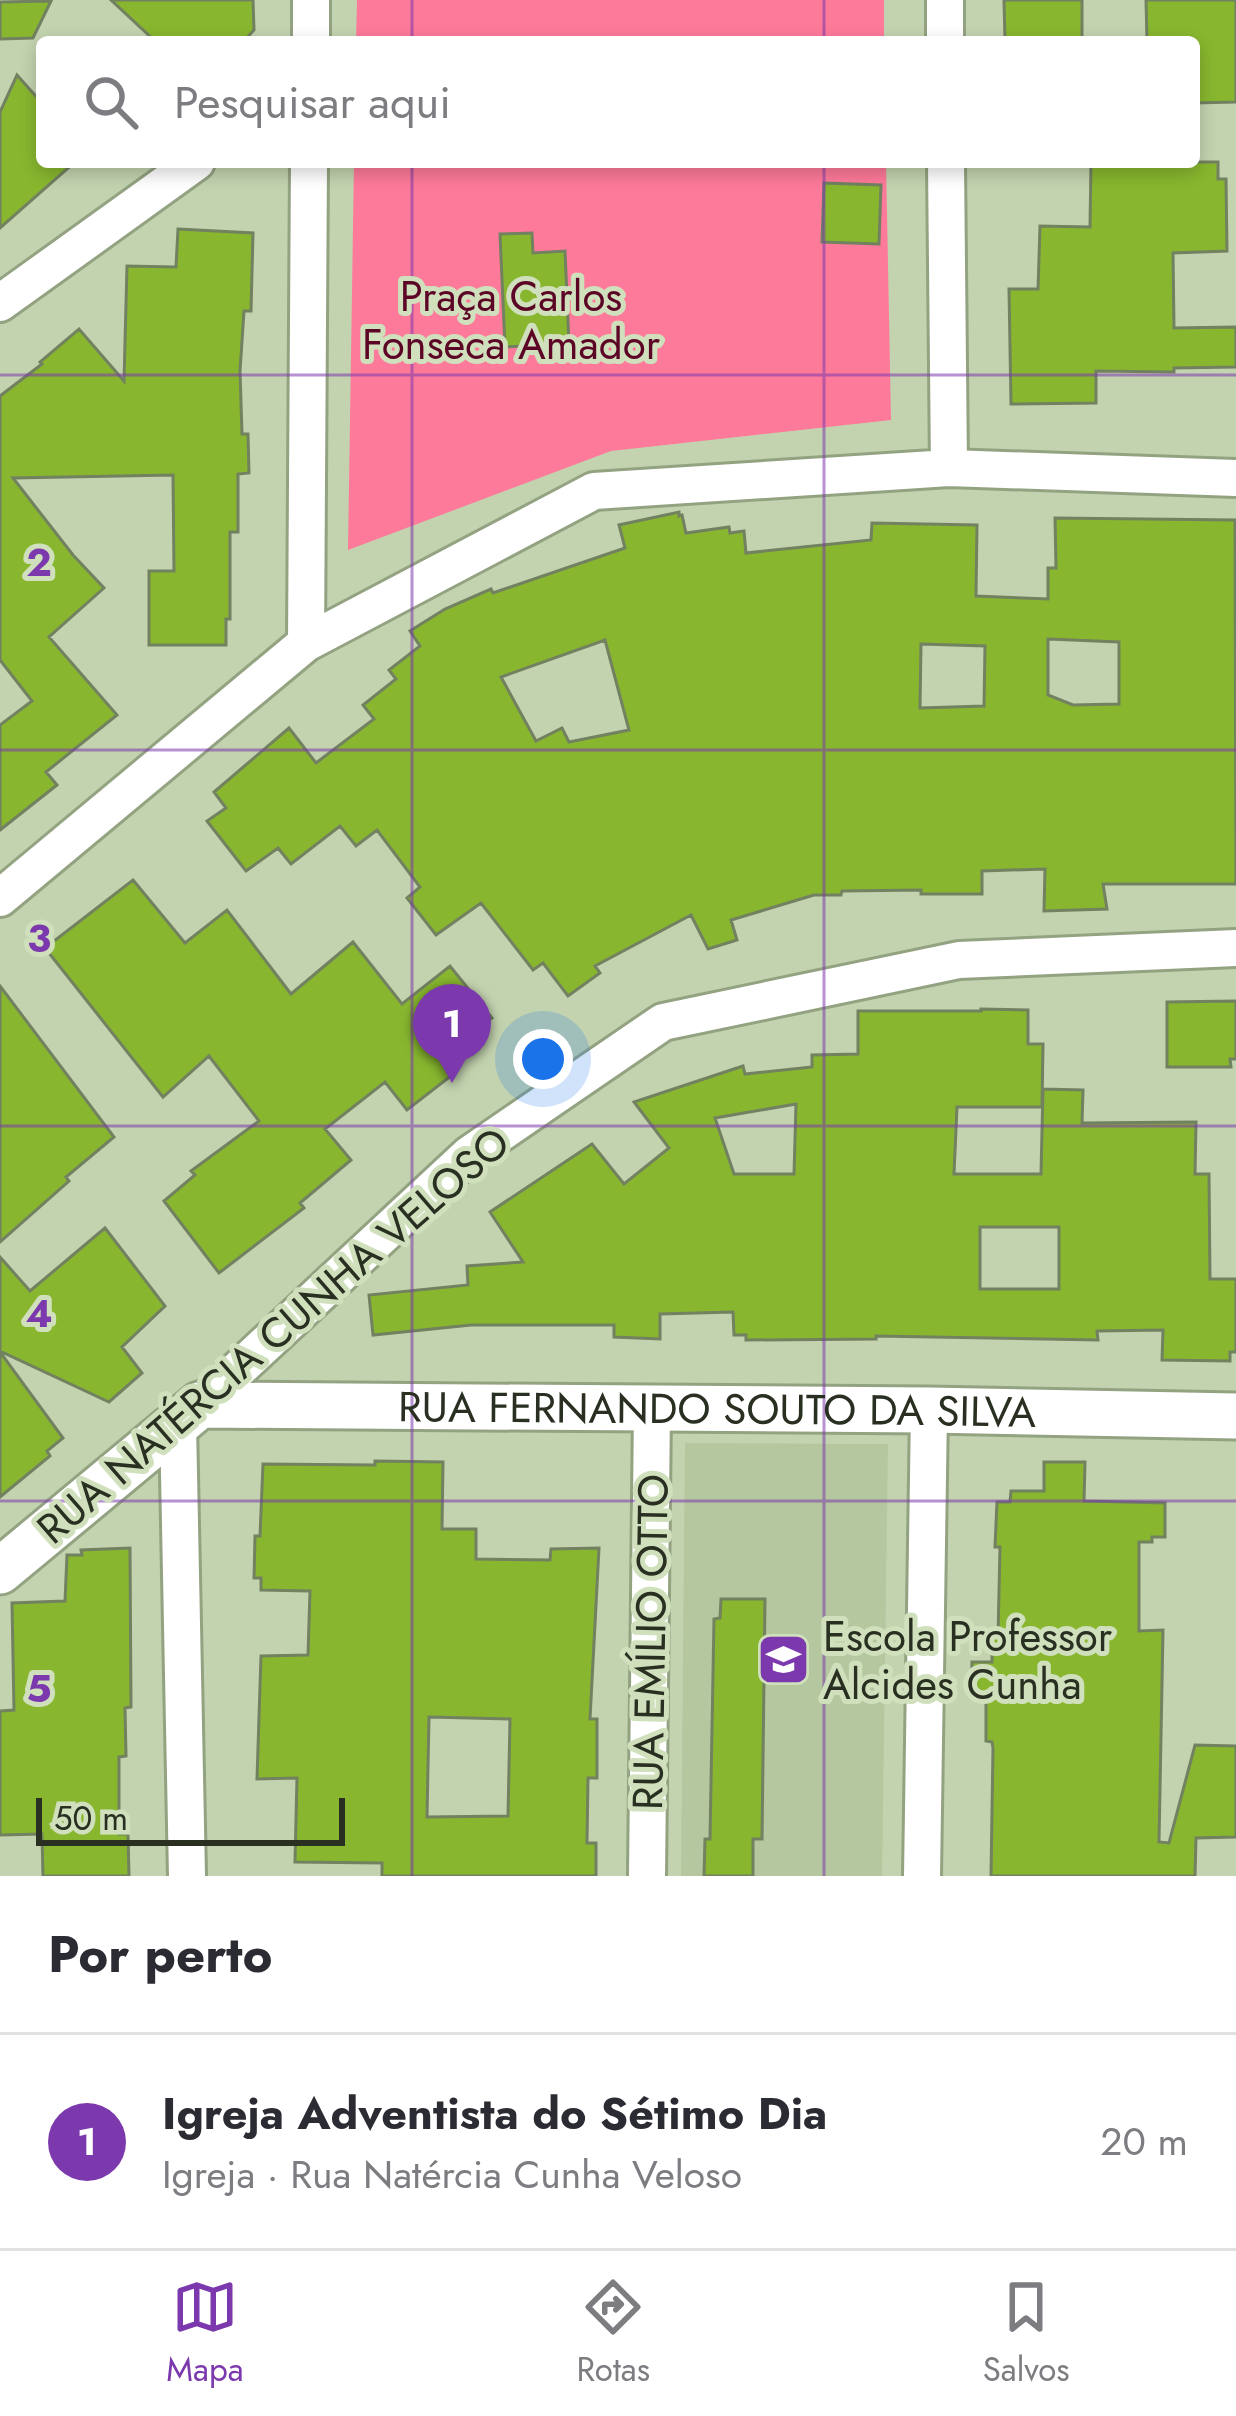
<!DOCTYPE html>
<html lang="pt">
<head>
<meta charset="utf-8">
<style>
  :root { --surface:#fff; --page:#f2f2f3; --text:#2b2b33; --muted:#7c7c81; --line:#e1e1e2; --accent:#7b39ad }
  body { margin:0; font-family:Jost,sans-serif; background:var(--page); color:var(--text) }
  .scale { position:absolute; left:36px; bottom:30px; width:309px; box-sizing:border-box; padding-left:12px; border:6px solid #292f21; border-top:0; font-size:33px; line-height:42px; white-space:nowrap; color:#292f21; -webkit-text-stroke:9px #d0e0bc; paint-order:stroke }
  .you { position:absolute; left:543px; top:1059px; width:42px; height:42px; margin:-30px; border:9px solid #fff; border-radius:50%; background:#1a73e8; box-shadow:0 0 0 18px #1a73e833 }
  .badge { display:grid; place-items:center; width:78px; height:78px; border-radius:50%; background:var(--accent); color:#fff; font-size:39px; font-weight:700 }
  .pin { position:absolute; translate:-50% -99px; filter:drop-shadow(0 3px 6px #0008) }
  .pin::after { content:''; position:absolute; top:63px; width:42px; height:36px; background:inherit; clip-path:polygon(0 0,100% 0,50% 100%) }
  .list { margin:0; padding:0; list-style:none }
  h2 { display:flex; justify-content:space-between; align-items:center; height:156px; margin:0; padding:0 48px; font-size:51px }
  h2 small { font-size:39px; font-weight:400; color:var(--muted) }
  .list li { display:grid; grid-template-columns:78px 1fr auto; gap:36px; align-items:center; box-sizing:border-box; height:216px; padding:0 48px; border-top:3px solid var(--line) }
  .list b { display:block; font-size:45px; white-space:nowrap }
  .list p { margin:0; font-size:39px; white-space:nowrap; color:var(--muted) }
  .list em { font-size:39px; font-style:normal; color:var(--muted) }
  .icon { flex:none; width:66px; height:66px; fill:none; stroke:currentColor; stroke-width:2; stroke-linecap:round; stroke-linejoin:round }
  .map { position:relative; flex:none; width:1236px; height:1876px; overflow:hidden }
  .search { position:absolute; background:var(--surface); box-shadow:0 6px 18px #0003; left:36px; right:36px; top:36px; height:132px; display:flex; align-items:center; gap:30px; box-sizing:border-box; padding:0 42px; border-radius:12px; color:var(--muted); font-size:45px }
  .sheet { height:372px; background:var(--surface) }
  nav { display:flex; justify-content:space-around; align-items:center; box-sizing:border-box; height:168px; border-top:3px solid var(--line); background:var(--surface); font-size:33px; color:var(--muted) }
  nav a { display:grid; justify-items:center; gap:6px }
  nav .on { color:var(--accent) }
  .map>svg:first-child { display:block }
  .built { fill:#b5c79e }
  .green { fill:#fe7a9a }
  .building { fill:#88b72f; stroke:#728160; stroke-width:3; fill-rule:evenodd }
  .lines { fill:none; stroke-linecap:round; stroke-linejoin:round }
  .minor-casing { stroke:#93a281; stroke-width:42 }
  .tertiary-casing { stroke:#93a281; stroke-width:51 }
  .minor { stroke:#fff; stroke-width:36 }
  .tertiary { stroke:#fff; stroke-width:45 }
  .grid { fill:none; stroke:#7b39ad; stroke-width:3; stroke-opacity:0.55 }
  .labels { text-anchor:middle; stroke-width:10; stroke-linejoin:round; paint-order:stroke }
  .park-label { font-size:42px; fill:#5c0425; stroke:#d0e0bc }
  .street-label { font-size:42px; fill:#292f21; stroke:#d0e0bc }
  .poi-label { font-size:42px; fill:#292f21; stroke:#d0e0bc; text-anchor:start }
  .grid-label { font-size:39px; text-anchor:middle; font-weight:bold; fill:#7b39ad; stroke:#d0e0bc; stroke-width:10; stroke-linejoin:round; paint-order:stroke }
</style>
</head>
<body>
<div class="map">
<svg width="1236" height="1876" viewBox="0 0 1236 1876">
  <rect width="100%" height="100%" fill="#c3d3af"/>
  <path class="built" d="M685 1443 888 1444 882 1876H681Z"/>
  <path class="green" d="M357 0H884V42H356Z
    M354 162H886L891 420 611 451 348 550Z"/>
  <path class="building" d="M111 0H253L254 30 243 42H156Z
    M1004 0H1082V42H1005Z
    M1146 0H1236V102L1194 103V42L1147 41Z
    M51 1 33 38 0 39V2Z
    M17 75 42 103V162H75L0 228V112Z
    M1091 162H1218V179H1226L1227 251 1173 253 1174 328 1236 327V367L1174 368V372L1096 371V403L1011 404 1009 289H1038L1040 226 1090 227Z
    M824 183 881 185 879 244 822 242Z
    M178 229 253 233 251 311H244L240 371 242 434H248L249 473 238 474V532H230V619H226V645H149V571H174L173 475 13 478 73 555 104 588 49 637 117 715 46 772 57 785 0 830V725L32 701 0 660V396L42 364 40 362 79 329 124 381 127 266 176 267Z
    M532 233 533 253 565 251 569 344 505 347 500 234Z
    M679 512V516L682 515 686 533 729 527 730 533 744 531 746 553 871 540 872 523 977 525 976 596 1048 599V568H1056L1055 518 1235 520 1236 884H1103L1107 909 1044 911 1045 869 982 871V894H921V890L842 891 841 895H814L731 920 737 940 708 949 691 915 595 966 600 973 568 996 543 963 533 970 481 903 436 935 407 898 420 887 377 830 356 846 340 826 291 864 278 848 246 871 207 821 226 808 214 792 289 728 316 763 374 719 363 705 396 679 389 670 420 646 410 631 445 609 491 589 493 593 625 548 619 525ZM1048 639 1119 642V704L1073 705 1048 695ZM605 640 629 730 569 742 562 728 536 741 501 677ZM921 644 985 646 984 706 920 708Z
    M133 880 185 943 227 910 291 994 353 942 402 1004 450 966 492 1018 442 1054 456 1072 407 1110 385 1082 325 1129 351 1160 300 1203 304 1208 219 1273 164 1201 195 1175 191 1171 259 1121 209 1056 163 1097 45 948Z
    M0 986 114 1137 66 1177 69 1181 0 1242Z
    M1236 1001V1059H1230L1231 1067H1167V1002Z
    M981 1009 1028 1010V1044H1043L1042 1107H957L954 1174H1041L1043 1089 1083 1090 1082 1123 1196 1122 1195 1174H1209L1210 1279H1236V1352H1230V1361L1162 1360 1163 1330 1097 1331 1098 1340 876 1336V1339L746 1340V1335H734L733 1312 660 1314V1339L614 1337V1325H471L373 1335 369 1295 468 1285 467 1266 523 1262 490 1212 592 1144 624 1184 669 1148 634 1102 743 1066 745 1074 812 1067V1055L858 1054V1011H981ZM796 1104 794 1174H734L715 1118ZM980 1227H1059V1289H980Z
    M105 1228 165 1306 122 1347 142 1373 109 1402 0 1351V1257L30 1291Z
    M0 1352 63 1438 47 1451 50 1456 0 1497Z
    M375 1461 443 1462 442 1529H476V1559L550 1560 551 1549 599 1548 590 1719H597V1778H588L587 1843H596V1876H382V1863L295 1862 297 1778 257 1779 261 1656 308 1655 310 1591 261 1590V1578H254L255 1536H260L263 1464 375 1465ZM429 1717 510 1719 508 1816 427 1817Z
    M1044 1462H1085L1084 1501 1165 1503V1537H1152V1542H1139V1631L1163 1630 1159 1842 1169 1843 1195 1745 1236 1746V1837L1196 1838 1195 1876H991L993 1748 992 1742 986 1741V1696H971L972 1662H992V1637H998L1000 1547H995L997 1502H1010L1011 1491H1044Z
    M130 1548 131 1707 125 1708 126 1756 119 1757V1834H128L129 1876H43L42 1834 0 1835V1711L14 1710 12 1603 65 1601 67 1555H82L81 1550Z
    M721 1599H765L762 1839H753V1876H704L705 1839H710L714 1619 720 1618Z"/>
  <g class="lines">
    <defs>
      <path id="minor" d="M945 0V42
        M311 42V0
        M946 162 949 468
        M0 303 196 162
        M306 643 309 162
        M0 898 306 643 594 491 949 468 1236 478
        M200 1405 470 1154 663 1022 959 960 1236 948
        M178 1423 187 1876
        M647 1876 652 1408
        M922 1876 929 1410"/>
      <g id="tertiary">
        <path id="s1" d="M0 1571 200 1405 929 1410 1236 1416"/>
      </g>
    </defs>
    <use href="#minor" class="minor-casing"/>
    <use href="#tertiary" class="tertiary-casing"/>
    <use href="#minor" class="minor"/>
    <use href="#tertiary" class="tertiary"/>
  </g>
  <path class="grid" d="M412 0V42M824 0V42M412 162V1876M824 162V1876M0 375H1236M0 750H1236M0 1126H1236M0 1501H1236"/>
  <defs>
    <symbol id="school-square" viewBox="-11 -11 22 22"><rect x="-9" y="-9" width="18" height="18" rx="4" fill="#7b39ad" stroke="#d0e0bc"/><path d="M0-5L7-2L0 1L-7-2ZM-4 1L0 2.5L4 1V4Q0 6-4 4Z" fill="#fff"/></symbol>
  </defs>
  <g fill-rule="evenodd">
    <use href="#school-square" x="754" y="1630" width="59" height="59"/>
  </g>
  <g class="labels">
    <g class="park-label">
      <text x="511" y="311">Praça Carlos<tspan x="511" dy="48">Fonseca Amador</tspan></text>
    </g>
    <g class="street-label">
      <text transform="translate(273 1335) rotate(-41)" y="15">RUA NATÉRCIA CUNHA VELOSO</text>
      <text dy="15" stroke="none"><textPath href="#s1" startOffset="777">RUA FERNANDO SOUTO DA SILVA</textPath></text>
      <text transform="translate(650 1642) rotate(-89)" y="15">RUA EMÍLIO OTTO</text>
    </g>
    <g class="poi-label">
      <text x="823" y="1651">Escola Professor<tspan x="823" dy="48">Alcides Cunha</tspan></text>
    </g>
  </g>
  <g class="grid-label">
    <text x="39" y="576">2</text>
    <text x="39" y="952">3</text>
    <text x="39" y="1327">4</text>
    <text x="39" y="1702">5</text>
  </g>
</svg>
<div class="scale">50 m</div>
<div class="you"></div>
<div class="pin badge" style="left:452px;top:1083px">1</div>
<div class="search"><svg class="icon" aria-label="search" viewBox="0 0 24 24"><circle cx="10" cy="10" r="6"/><path d="M15 15l6 6"/></svg>Pesquisar aqui</div>
</div>
<section class="sheet">
<h2>Por perto<small></small></h2>
<ul class="list">
<li><span class="badge">1</span><div><b>Igreja Adventista do Sétimo Dia</b><p>Igreja · Rua Natércia Cunha Veloso</p></div><em>20 m</em></li>
</ul>
</section>
<nav>
<a class="on"><svg class="icon" aria-label="map" viewBox="0 0 24 24"><path d="M3 6l6-2 6 2 6-2v14l-6 2-6-2-6 2zM9 4v14M15 6v14"/></svg>Mapa</a>
<a><svg class="icon" aria-label="directions" viewBox="0 0 24 24"><path d="M12 3l9 9-9 9-9-9zM9 14v-3h6M13 9l2 2-2 2"/></svg>Rotas</a>
<a><svg class="icon" aria-label="saved" viewBox="0 0 24 24"><path d="M7 4h10v16l-5-4-5 4z"/></svg>Salvos</a>
</nav>
</body>
</html>
